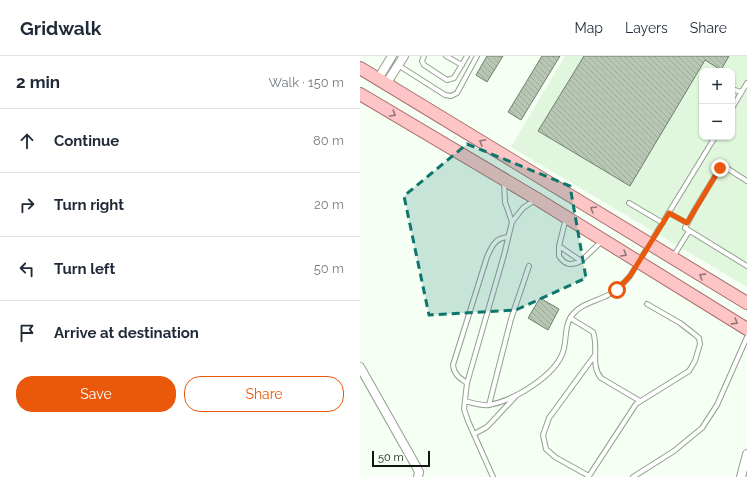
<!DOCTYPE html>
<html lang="en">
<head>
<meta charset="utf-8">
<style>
  :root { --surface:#fff; --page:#f6f6f7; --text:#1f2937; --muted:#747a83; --line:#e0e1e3; --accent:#ea580c }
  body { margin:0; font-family:Raleway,sans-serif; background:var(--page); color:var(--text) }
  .controls { position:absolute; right:12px; top:12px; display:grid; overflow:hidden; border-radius:8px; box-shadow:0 1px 3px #0004 }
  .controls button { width:36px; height:36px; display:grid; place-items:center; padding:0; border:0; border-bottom:1px solid var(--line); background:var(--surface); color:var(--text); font:20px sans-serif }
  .scale { position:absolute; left:12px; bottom:10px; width:58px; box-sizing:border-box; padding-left:4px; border:2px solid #10160f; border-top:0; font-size:11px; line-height:14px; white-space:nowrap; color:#10160f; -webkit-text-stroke:3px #f5fff3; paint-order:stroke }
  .stop { position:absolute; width:12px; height:12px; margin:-9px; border:3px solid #ea580c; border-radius:50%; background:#fff }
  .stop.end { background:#ea580c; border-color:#fff; box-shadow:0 1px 4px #0008 }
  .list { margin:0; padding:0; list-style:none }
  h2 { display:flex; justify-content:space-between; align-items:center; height:52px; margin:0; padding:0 16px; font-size:17px }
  h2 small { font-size:13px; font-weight:400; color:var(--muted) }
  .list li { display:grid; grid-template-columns:26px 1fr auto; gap:12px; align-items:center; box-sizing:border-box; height:64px; padding:0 16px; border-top:1px solid var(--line) }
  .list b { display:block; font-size:15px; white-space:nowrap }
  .list em { font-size:13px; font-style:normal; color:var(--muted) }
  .actions { display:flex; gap:8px; padding:12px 16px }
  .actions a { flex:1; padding:9px 0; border:1px solid var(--accent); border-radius:16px; text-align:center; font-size:14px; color:var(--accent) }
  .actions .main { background:var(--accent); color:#fff }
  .icon { flex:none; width:22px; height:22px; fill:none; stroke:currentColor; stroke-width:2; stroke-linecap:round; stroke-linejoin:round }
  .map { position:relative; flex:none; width:387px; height:421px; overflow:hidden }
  header { display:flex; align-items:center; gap:24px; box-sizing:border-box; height:56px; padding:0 20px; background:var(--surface); border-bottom:1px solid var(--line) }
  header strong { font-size:19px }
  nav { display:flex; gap:22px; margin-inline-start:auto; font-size:14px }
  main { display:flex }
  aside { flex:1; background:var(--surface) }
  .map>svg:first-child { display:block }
  .built { fill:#e1f7dd; fill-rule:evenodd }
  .building { fill:url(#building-back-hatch); stroke:#6f7e6d }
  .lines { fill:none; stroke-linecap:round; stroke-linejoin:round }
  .service-casing { stroke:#92a08f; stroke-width:6 }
  .minor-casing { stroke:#92a08f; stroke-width:10 }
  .primary-casing { stroke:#a96e6d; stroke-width:14 }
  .service { stroke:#fff; stroke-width:4 }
  .minor { stroke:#fff; stroke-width:8 }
  .primary { stroke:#fdc5c5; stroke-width:12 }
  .oneway { stroke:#927673 }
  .route { stroke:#ea580c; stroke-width:5 }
  .marked { fill:#0f766e; fill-opacity:0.2; stroke:#0f766e; stroke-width:3; stroke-dasharray:8 5; stroke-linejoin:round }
</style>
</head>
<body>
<header>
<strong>Gridwalk</strong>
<nav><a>Map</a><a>Layers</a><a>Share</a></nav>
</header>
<main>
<aside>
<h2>2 min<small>Walk · 150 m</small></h2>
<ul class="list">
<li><svg class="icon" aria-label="ahead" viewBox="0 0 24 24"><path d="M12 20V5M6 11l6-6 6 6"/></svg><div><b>Continue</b></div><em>80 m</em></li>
<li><svg class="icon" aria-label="right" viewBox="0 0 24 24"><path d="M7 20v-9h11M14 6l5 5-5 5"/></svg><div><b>Turn right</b></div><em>20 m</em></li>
<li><svg class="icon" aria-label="left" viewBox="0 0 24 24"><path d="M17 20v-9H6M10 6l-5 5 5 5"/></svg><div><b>Turn left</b></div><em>50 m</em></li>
<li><svg class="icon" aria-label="arrive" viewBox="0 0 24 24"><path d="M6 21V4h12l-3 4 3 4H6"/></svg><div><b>Arrive at destination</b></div></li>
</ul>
<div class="actions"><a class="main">Save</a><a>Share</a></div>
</aside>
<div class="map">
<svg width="387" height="421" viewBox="0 0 387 421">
  <defs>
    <pattern id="building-back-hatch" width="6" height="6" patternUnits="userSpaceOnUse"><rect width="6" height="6" fill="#b8c7b4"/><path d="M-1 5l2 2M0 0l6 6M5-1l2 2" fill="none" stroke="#9daa9a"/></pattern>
  </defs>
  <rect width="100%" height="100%" fill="#f5fff3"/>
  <path class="built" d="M205 0H387V231L151 91ZM342 15H372V81H342Z"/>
  <path class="building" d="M127 0H143L127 26 116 19Z
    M182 0H200L161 64 148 56Z
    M224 0H369L361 14 345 4 270 130 178 75Z
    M180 242 199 253 188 274 168 262Z"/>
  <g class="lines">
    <defs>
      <path id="service" d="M64 0 62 5 64 9 87 24 94 22 107 0
        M86 0 102 9
        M38 9 85 39 91 40 97 37 117 0
        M372 33 381 36
        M372 52 387 27
        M144 125 145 146 152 166
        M387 125 365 111 360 112 335 153 325 172 387 210
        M269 147 303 167
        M309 157 327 167
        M206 162 199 190 221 205 242 185
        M199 190V200C205 209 211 210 221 205
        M313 201 329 175
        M210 262 233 276C239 291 230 309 241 322L280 345
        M235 299 189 362 183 379 186 393 195 401 229 420 276 348 329 315 335 305 340 288 339 282 333 277 320 267 287 248
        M107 327C100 322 94 319 93 309L127 201C132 190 135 182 148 181
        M105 345C113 347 121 350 129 349 153 345 195 320 203 296 207 284 204 268 213 258 222 247 238 245 250 238 258 233 264 227 270 220L355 81
        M129 349 151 263 169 210
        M114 378 127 371 156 340
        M133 421 108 365 104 353 107 327 144 199 152 166 163 152 175 144
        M273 421 314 395 342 372 357 349 387 281"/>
      <path id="minor" d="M18 23 32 0
        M26 28 44 0
        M0 311 56 410 59 416 58 421
        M381 421 387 398"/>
      <path id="primary" d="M0 12 387 247
        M0 38 177 143 387 273"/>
    </defs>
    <use href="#service" class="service-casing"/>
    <use href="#minor" class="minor-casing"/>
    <use href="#primary" class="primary-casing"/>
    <use href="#service" class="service"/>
    <use href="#minor" class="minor"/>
    <use href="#primary" class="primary"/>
  </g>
  <defs><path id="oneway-chevron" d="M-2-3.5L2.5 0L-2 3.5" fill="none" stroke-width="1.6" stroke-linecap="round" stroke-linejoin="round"/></defs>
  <g class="oneway">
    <use href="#oneway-chevron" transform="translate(33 58) rotate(31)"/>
    <use href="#oneway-chevron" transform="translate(122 86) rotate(-149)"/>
    <use href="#oneway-chevron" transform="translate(233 153) rotate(-149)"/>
    <use href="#oneway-chevron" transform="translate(264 198) rotate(31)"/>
    <use href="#oneway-chevron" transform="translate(342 220) rotate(-148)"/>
    <use href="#oneway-chevron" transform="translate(375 266) rotate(32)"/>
  </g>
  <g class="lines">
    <path class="route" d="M257 234 270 220 309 157 327 167 360 112"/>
  </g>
  <path class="marked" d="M107 88 210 130 226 222 156 254 69 259 44 140Z"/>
</svg>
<div class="controls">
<button>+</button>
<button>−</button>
</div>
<div class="scale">50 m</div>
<div class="stop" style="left:257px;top:234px"></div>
<div class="stop end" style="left:360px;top:112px"></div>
</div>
</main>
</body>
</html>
